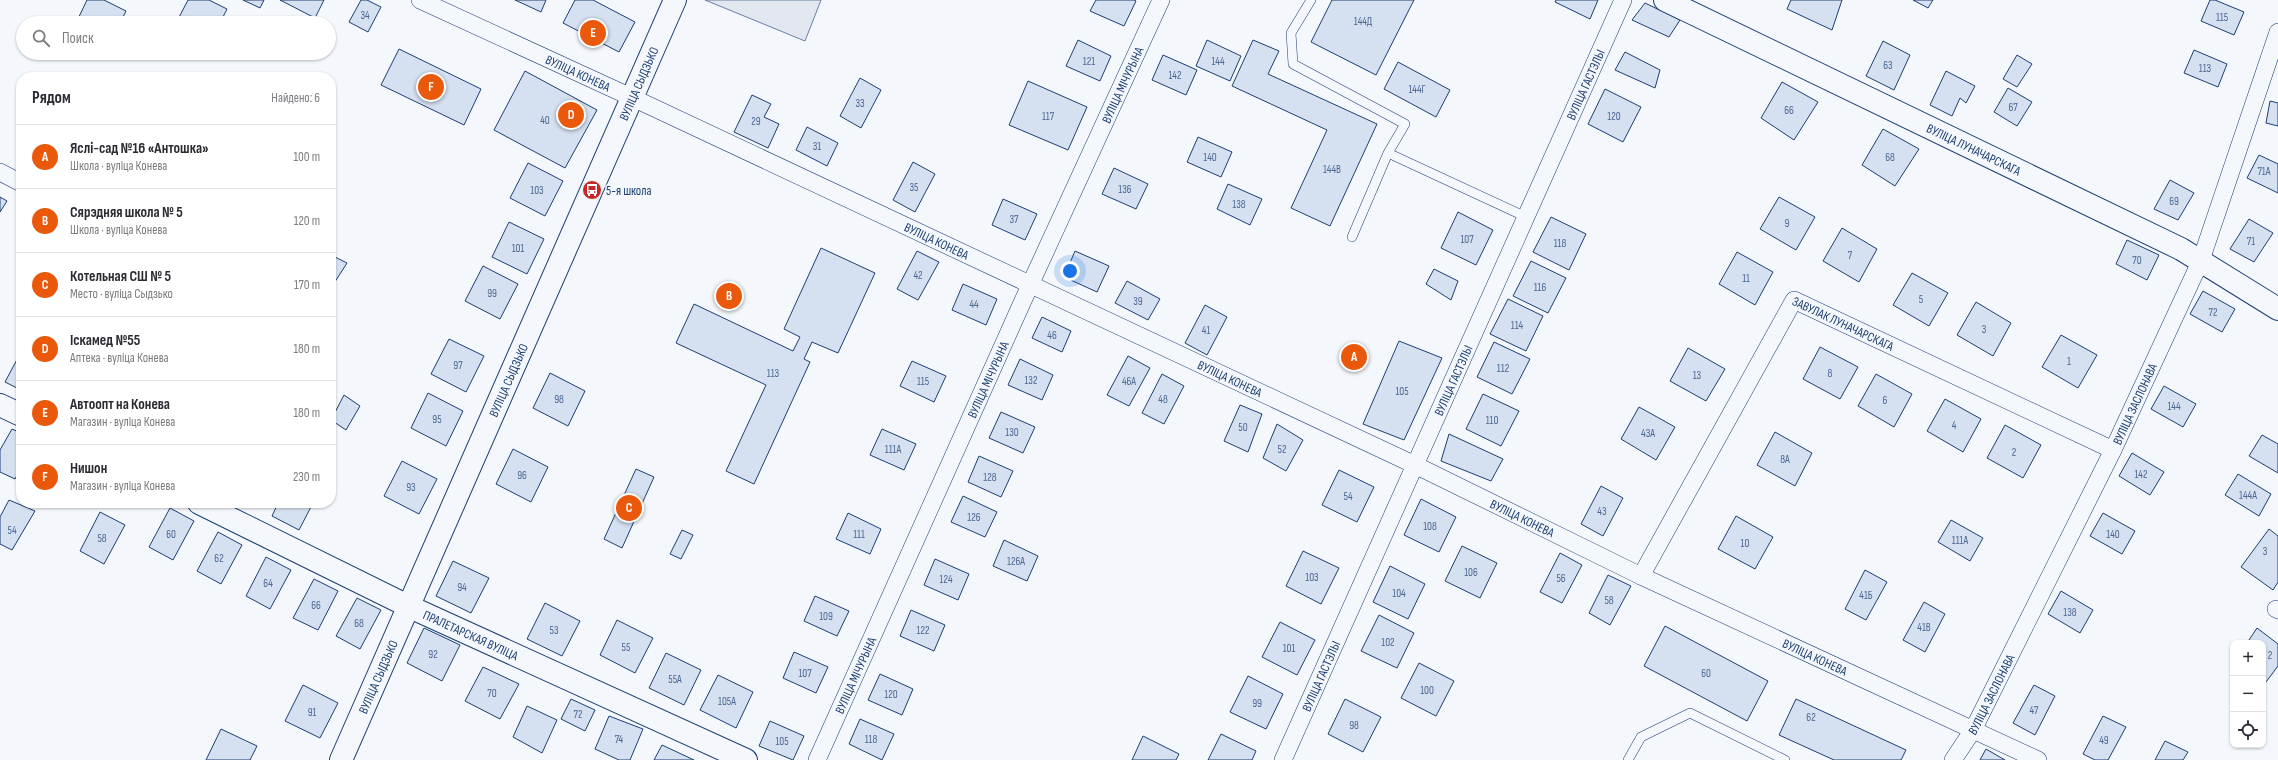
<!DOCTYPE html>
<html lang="ru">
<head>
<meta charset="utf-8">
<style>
  :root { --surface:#fff; --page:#f7f7f7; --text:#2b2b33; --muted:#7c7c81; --line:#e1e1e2; --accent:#ea580c }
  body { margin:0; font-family:"Sofia Sans Condensed",sans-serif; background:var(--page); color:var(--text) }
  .controls { position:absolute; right:12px; bottom:12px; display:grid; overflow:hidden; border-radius:8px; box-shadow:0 1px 3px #0004 }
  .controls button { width:36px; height:36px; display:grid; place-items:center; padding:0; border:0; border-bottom:1px solid var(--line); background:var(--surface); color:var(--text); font:20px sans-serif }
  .you { position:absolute; left:1070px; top:271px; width:14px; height:14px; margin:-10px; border:3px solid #fff; border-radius:50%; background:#1a73e8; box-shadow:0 0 0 6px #1a73e833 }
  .badge { display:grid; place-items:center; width:26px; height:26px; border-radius:50%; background:var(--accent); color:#fff; font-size:13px; font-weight:700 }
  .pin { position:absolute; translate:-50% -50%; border:2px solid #fff; box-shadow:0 1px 4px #0006 }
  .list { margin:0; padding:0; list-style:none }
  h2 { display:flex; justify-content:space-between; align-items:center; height:52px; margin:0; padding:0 16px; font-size:17px }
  h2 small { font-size:13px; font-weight:400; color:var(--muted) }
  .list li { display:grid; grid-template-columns:26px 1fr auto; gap:12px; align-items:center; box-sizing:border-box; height:64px; padding:0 16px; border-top:1px solid var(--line) }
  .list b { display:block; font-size:15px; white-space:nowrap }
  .list p { margin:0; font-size:13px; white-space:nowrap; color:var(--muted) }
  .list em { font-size:13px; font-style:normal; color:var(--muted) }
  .icon { flex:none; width:22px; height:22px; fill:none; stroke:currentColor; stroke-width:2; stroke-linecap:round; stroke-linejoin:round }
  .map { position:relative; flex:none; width:2278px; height:760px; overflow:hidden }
  .search { position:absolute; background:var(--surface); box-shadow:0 1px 3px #0004; left:16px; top:16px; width:320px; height:44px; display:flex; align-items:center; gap:10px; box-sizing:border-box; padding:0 14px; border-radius:22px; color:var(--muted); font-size:15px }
  .panel { position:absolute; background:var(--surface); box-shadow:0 1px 3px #0004; left:16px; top:72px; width:320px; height:436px; border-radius:16px }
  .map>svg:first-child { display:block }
  .parking { fill:#e3e8f0; stroke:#687fa3 }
  .building { fill:#d5e0f0; stroke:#1d3f73 }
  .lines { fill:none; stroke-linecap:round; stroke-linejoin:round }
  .service-casing { stroke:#1d3f73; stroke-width:10 }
  .minor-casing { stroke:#1d3f73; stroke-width:18 }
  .tertiary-casing { stroke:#1d3f73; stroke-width:24 }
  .service { stroke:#f4f7fb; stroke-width:9 }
  .minor { stroke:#f4f7fb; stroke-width:17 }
  .tertiary { stroke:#f4f7fb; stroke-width:22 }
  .labels { text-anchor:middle; stroke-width:3; stroke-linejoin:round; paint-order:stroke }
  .number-label { font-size:11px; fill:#4b6792 }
  .street-label { font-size:13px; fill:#1d3f73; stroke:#f4f7fb }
  .poi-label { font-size:13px; fill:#1d3f73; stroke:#f4f7fb; text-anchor:start }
</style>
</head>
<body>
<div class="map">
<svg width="2278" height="760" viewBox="0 0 2278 760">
  <rect width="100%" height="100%" fill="#f4f7fb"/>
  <path class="parking" d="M705 0H821L805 41Z"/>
  <path class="building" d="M87 0H104L126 11 120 23H76Z
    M188 0H209L227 9 220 23H176Z
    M243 0H264L260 8Z
    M280 0H324L315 18Z
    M361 0H367L381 7 368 32 349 22Z
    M515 0H546L541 12Z
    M575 0H593L635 22 619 52 563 23Z
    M1096 0H1134L1136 1 1124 26 1090 11Z
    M1332 0H1414L1376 75 1311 42Z
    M1556 0H1598L1590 19 1555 2Z
    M1791 0H1842L1832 30 1787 9Z
    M1913 0H1933L1928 8Z
    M2210 0H2215L2244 12 2234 35 2201 21Z
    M1645 3 1680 20 1669 37 1632 20Z
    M1078 40 1111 56 1100 81 1066 66Z
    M1207 40 1241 56 1230 81 1196 66Z
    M1253 40 1279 51 1268 74 1377 124 1330 226 1291 208 1327 130 1232 86Z
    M1883 41 1910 55 1894 90 1866 76Z
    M399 49 481 89 464 125 381 85Z
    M2194 50 2227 64 2218 87 2184 73Z
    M1625 52 1660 70 1655 88 1615 70Z
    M1163 55 1197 70 1186 95 1152 80Z
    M2017 55 2032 64 2017 87 2003 79Z
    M1398 62 1450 90 1436 117 1384 89Z
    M525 71 597 110 565 168 494 130Z
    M1946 71 1975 86 1966 103 1960 98 1952 116 1930 105Z
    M860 78 881 90 861 128 840 116Z
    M1028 81 1087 107 1068 150 1009 125Z
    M1782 82 1818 102 1794 140 1761 118Z
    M2008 88 2032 102 2017 126 1994 112Z
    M1605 89 1641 107 1623 142 1588 124Z
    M752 95 771 104 764 117 779 124 768 148 734 132Z
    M2270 101 2278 103V126L2266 123Z
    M807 127 838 143 827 166 796 150Z
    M1883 129 1919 149 1895 186 1862 165Z
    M1198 137 1232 152 1221 177 1187 162Z
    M2259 155 2278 164V193L2247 178Z
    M913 162 935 174 915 212 893 200Z
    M528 163 563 181 545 216 510 198Z
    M1114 168 1148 184 1136 209 1102 194Z
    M2170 180 2194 193 2178 220 2154 209Z
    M1228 184 1262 199 1250 225 1217 209Z
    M0 197 7 201 0 212Z
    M1779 197 1815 217 1796 250 1760 229Z
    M1003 199 1037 214 1025 240 992 225Z
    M1458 212 1493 230 1476 265 1441 248Z
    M1551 217 1586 234 1569 270 1533 252Z
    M2249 219 2273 233 2254 262 2230 249Z
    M509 222 544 239 527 274 492 257Z
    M1842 228 1877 249 1859 282 1823 261Z
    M2127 240 2159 255 2147 280 2116 264Z
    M821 248 875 273 838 353 812 342 804 359 810 362 754 484 726 471 766 385 676 343 694 304 793 351 800 337 784 329Z
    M917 251 939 262 918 300 897 289Z
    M1075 251 1109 266 1097 292 1064 277Z
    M1737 252 1773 272 1755 305 1719 284Z
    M331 255 347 263 331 288Z
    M1531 261 1566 278 1548 313 1513 296Z
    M483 266 518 284 500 319 465 301Z
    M1434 269 1458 281 1451 300 1426 284Z
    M1912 273 1948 293 1929 326 1893 305Z
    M1127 281 1160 299 1148 320 1115 303Z
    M963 284 997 299 986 325 952 310Z
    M2203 291 2235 309 2222 332 2190 314Z
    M1508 299 1543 316 1526 351 1490 334Z
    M1976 302 2011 323 1993 356 1957 335Z
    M1205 305 1227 317 1207 355 1185 343Z
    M1042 317 1071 331 1062 352 1032 338Z
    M2061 335 2097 355 2078 388 2042 367Z
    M449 339 484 356 466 392 431 374Z
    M1399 341 1442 358 1404 440 1363 424Z
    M1494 342 1530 359 1512 394 1477 377Z
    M1820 347 1858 367 1840 399 1803 379Z
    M1688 348 1725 369 1706 401 1670 381Z
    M21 352V390L5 382Z
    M1128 356 1150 368 1129 406 1107 395Z
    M1020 359 1053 375 1042 400 1008 385Z
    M912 361 946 376 934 402 900 386Z
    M550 373 585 391 568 426 533 408Z
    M1162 374 1184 386 1164 424 1142 413Z
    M1876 374 1912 394 1894 427 1858 406Z
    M2164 386 2196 404 2183 427 2151 409Z
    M428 393 463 411 446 446 411 428Z
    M1483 394 1519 411 1501 446 1466 429Z
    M344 395 360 406 346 430 331 420Z
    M1945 399 1981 419 1963 452 1927 431Z
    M1240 405 1262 414 1248 452 1224 441Z
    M1639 407 1675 427 1656 460 1621 439Z
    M1001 412 1035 427 1023 453 989 438Z
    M1277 424 1303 440 1286 471 1263 458Z
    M2005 425 2041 445 2023 478 1987 458Z
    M12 429 21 433V468L15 479 0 472V450Z
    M882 429 916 444 904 470 870 455Z
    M1775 432 1812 453 1795 486 1757 465Z
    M1449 434 1503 459 1491 481 1441 461Z
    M2262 435 2278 444V473L2249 456Z
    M513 449 548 467 531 502 496 484Z
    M2132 453 2164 472 2150 495 2119 476Z
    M979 456 1013 471 1001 497 968 482Z
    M402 461 437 479 419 514 384 496Z
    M636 469 654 477 622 548 604 539Z
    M1339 470 1374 487 1357 522 1322 505Z
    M2238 474 2271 494 2259 516 2225 495Z
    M1601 486 1623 498 1603 536 1581 524Z
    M963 496 997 512 985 537 951 522Z
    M1421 499 1456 517 1439 552 1404 535Z
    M9 500 35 511 12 550 0 544V517Z
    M278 503H313L299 530 272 516Z
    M170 508 194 521 173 560 149 547Z
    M100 512 125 525 104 564 80 551Z
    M848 513 881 529 870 554 836 539Z
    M2103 513 2135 531 2122 554 2090 536Z
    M1736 516 1773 537 1755 569 1718 549Z
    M1951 520 1983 538 1970 561 1938 542Z
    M2269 529 2278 536V582L2273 590 2241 567Z
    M682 530 693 535 681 559 670 554Z
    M218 532 242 545 221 584 197 571Z
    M1004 540 1038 556 1027 581 993 566Z
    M1462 546 1497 563 1480 598 1445 581Z
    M1303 551 1339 568 1321 604 1286 586Z
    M1560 553 1582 565 1562 603 1540 592Z
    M266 557 291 570 270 609 246 596Z
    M935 559 969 574 958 600 924 585Z
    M453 561 489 578 471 613 436 596Z
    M1390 566 1425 584 1408 619 1373 602Z
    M1865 570 1887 582 1866 620 1845 609Z
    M1608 575 1631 586 1610 625 1589 613Z
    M314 579 338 591 318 630 293 618Z
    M2061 591 2093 610 2080 633 2048 614Z
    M815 596 849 611 837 636 804 621Z
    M357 598 381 610 360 649 336 636Z
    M1924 602 1945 614 1925 652 1903 640Z
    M545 603 580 621 562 656 527 639Z
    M911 610 945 625 934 651 900 636Z
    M1379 615 1414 633 1397 668 1361 651Z
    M617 620 653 638 635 673 600 655Z
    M1280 622 1315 640 1297 675 1262 657Z
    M1665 626 1768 681 1747 721 1644 666Z
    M424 628 460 645 442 681 407 663Z
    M2257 628 2278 644V666L2263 686V643H2247Z
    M794 652 828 667 816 693 783 678Z
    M666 653 701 670 684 705 649 688Z
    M1419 663 1454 681 1436 716 1401 698Z
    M483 667 519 684 500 719 465 701Z
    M880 674 913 689 902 715 868 700Z
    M718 675 753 692 736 728 700 710Z
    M1248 676 1283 694 1266 729 1230 712Z
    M303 685 338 703 320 738 285 721Z
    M2034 685 2055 696 2035 735 2013 723Z
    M571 699 595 710 585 731 561 719Z
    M1345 699 1381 717 1363 752 1328 734Z
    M1796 699 1906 750 1901 760H1834L1779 735Z
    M527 706 557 720 542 753 513 737Z
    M609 716 643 729 630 760H619L595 749Z
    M2103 716 2126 727 2108 760H2095L2083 754Z
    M860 719 894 734 882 760 849 744Z
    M770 721 804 736 793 760 759 746Z
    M221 729 257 746 250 760H206Z
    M1221 734 1256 751 1252 760H1208Z
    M1143 736 1179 754 1176 760H1132Z
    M2165 741 2188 752 2183 760H2155Z
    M662 745 694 760H654Z
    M1986 749 2005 760H1980Z"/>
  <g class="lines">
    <defs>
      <path id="service" d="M1311 0 1291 33 1293 64 1405 124 1388 153
        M1352 237 1388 153 1526 217
        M1628 760 1641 737 1690 713 1785 760"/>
      <g id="minor">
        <path id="s1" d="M420 0 633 98 1415 465 1641 576 2038 760"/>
        <path d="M0 172 21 183"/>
        <path id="s2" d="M1641 576 1794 300 2113 450"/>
        <path d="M2276 609 2278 610"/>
        <path id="s3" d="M817 760 1030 285 1161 0"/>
        <path id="s4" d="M1283 760 1623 0"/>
        <path id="s5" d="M1953 760 1973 730 2113 450 2201 260 2278 32"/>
      </g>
      <g id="tertiary">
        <path id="s6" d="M1665 0 2181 249 2278 309"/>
        <path d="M0 405 21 415"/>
        <path id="s7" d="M199 503 410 607 746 760"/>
        <path id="s8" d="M341 760 675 0"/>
      </g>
    </defs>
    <use href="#service" class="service-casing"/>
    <use href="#minor" class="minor-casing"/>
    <use href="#tertiary" class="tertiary-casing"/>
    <use href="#service" class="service"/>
    <use href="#minor" class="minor"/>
    <use href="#tertiary" class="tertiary"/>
  </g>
  <defs>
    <symbol id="bus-disc" viewBox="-11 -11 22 22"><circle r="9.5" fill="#c62828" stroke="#f4f7fb"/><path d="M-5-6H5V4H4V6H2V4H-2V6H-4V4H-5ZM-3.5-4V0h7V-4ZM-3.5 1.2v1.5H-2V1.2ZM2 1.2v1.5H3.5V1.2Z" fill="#fff"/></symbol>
  </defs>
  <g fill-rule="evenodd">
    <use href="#bus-disc" x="581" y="179" width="22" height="22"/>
  </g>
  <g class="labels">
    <g class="number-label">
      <text x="365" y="19">34</text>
      <text x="2222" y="21">115</text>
      <text x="1363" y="25">144Д</text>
      <text x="1089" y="65">121</text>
      <text x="1218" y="65">144</text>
      <text x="1888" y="69">63</text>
      <text x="2205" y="72">113</text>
      <text x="1175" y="79">142</text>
      <text x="1417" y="93">144Г</text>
      <text x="860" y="107">33</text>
      <text x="2013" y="111">67</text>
      <text x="1789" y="114">66</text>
      <text x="1048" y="120">117</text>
      <text x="1614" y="120">120</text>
      <text x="545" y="124">40</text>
      <text x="756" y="125">29</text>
      <text x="817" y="150">31</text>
      <text x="1210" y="161">140</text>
      <text x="1890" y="161">68</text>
      <text x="1332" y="173">144В</text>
      <text x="2264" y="175">71А</text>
      <text x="914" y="191">35</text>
      <text x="1125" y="193">136</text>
      <text x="537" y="194">103</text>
      <text x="2174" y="205">69</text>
      <text x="1239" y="208">138</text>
      <text x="1014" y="223">37</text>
      <text x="1787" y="227">9</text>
      <text x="1467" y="243">107</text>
      <text x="2251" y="245">71</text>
      <text x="1560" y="247">118</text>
      <text x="518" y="252">101</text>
      <text x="1850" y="259">7</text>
      <text x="2137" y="264">70</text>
      <text x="918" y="279">42</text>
      <text x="1746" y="282">11</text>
      <text x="1540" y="291">116</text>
      <text x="492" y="297">99</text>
      <text x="1921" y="303">5</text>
      <text x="1138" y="305">39</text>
      <text x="974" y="308">44</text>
      <text x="2213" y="316">72</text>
      <text x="1517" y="329">114</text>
      <text x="1984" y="333">3</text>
      <text x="1206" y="334">41</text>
      <text x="1052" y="339">46</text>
      <text x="2069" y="365">1</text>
      <text x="458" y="369">97</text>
      <text x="1503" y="372">112</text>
      <text x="773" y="377">113</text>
      <text x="1830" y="377">8</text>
      <text x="1697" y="379">13</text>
      <text x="1031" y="384">132</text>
      <text x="923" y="385">115</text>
      <text x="1129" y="385">46А</text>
      <text x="1402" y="395">105</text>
      <text x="559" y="403">98</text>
      <text x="1163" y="403">48</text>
      <text x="1885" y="404">6</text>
      <text x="2174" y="410">144</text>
      <text x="437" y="423">95</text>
      <text x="1492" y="424">110</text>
      <text x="1954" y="429">4</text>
      <text x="1243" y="431">50</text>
      <text x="1012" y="436">130</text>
      <text x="1648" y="437">43А</text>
      <text x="893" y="453">111А</text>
      <text x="1282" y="453">52</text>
      <text x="2014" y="456">2</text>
      <text x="1785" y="463">8А</text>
      <text x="2141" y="478">142</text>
      <text x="522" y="479">96</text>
      <text x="990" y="481">128</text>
      <text x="411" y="491">93</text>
      <text x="2248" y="499">144А</text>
      <text x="1348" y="500">54</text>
      <text x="1602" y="515">43</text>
      <text x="974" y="521">126</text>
      <text x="1430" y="530">108</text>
      <text x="12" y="534">54</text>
      <text x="171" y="538">60</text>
      <text x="859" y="538">111</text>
      <text x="2113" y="538">140</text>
      <text x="102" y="542">58</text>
      <text x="1960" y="544">111А</text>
      <text x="1745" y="547">10</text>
      <text x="2265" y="555">3</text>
      <text x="219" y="562">62</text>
      <text x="1016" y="565">126А</text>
      <text x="1471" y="576">106</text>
      <text x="1312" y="581">103</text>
      <text x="1561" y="582">56</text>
      <text x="946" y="583">124</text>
      <text x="268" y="587">64</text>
      <text x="462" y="591">94</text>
      <text x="1399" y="597">104</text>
      <text x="1866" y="599">41Б</text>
      <text x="1609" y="604">58</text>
      <text x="316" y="609">66</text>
      <text x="2070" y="616">138</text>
      <text x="826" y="620">109</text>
      <text x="359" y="627">68</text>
      <text x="1924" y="631">41В</text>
      <text x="554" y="634">53</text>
      <text x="923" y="634">122</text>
      <text x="1388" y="646">102</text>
      <text x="626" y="651">55</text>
      <text x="1289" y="652">101</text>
      <text x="433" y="658">92</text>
      <text x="2270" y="659">2</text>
      <text x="805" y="677">107</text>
      <text x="1706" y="677">60</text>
      <text x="675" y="683">55А</text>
      <text x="1427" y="694">100</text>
      <text x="492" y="697">70</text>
      <text x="891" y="698">120</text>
      <text x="727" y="705">105А</text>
      <text x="1257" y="707">99</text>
      <text x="2034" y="714">47</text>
      <text x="312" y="716">91</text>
      <text x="578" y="718">72</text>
      <text x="1811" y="721">62</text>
      <text x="1354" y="729">98</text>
      <text x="619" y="743">74</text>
      <text x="871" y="743">118</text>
      <text x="2104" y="744">49</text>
      <text x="782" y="745">105</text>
    </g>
    <g class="street-label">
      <text dy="5" stroke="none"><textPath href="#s1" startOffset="174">ВУЛІЦА КОНЕВА</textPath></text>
      <text dy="5" stroke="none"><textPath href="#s8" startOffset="739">ВУЛІЦА СЫДЗЬКО</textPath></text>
      <text dy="5" stroke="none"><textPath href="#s4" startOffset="740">ВУЛІЦА ГАСТЭЛЫ</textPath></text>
      <text dy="5" stroke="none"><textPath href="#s3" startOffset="741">ВУЛІЦА МІЧУРЫНА</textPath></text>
      <text dy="5" stroke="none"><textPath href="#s6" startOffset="343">ВУЛІЦА ЛУНАЧАРСКАГА</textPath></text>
      <text dy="5" stroke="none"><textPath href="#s1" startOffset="570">ВУЛІЦА КОНЕВА</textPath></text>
      <text dy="5" stroke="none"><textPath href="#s2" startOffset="370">ЗАВУЛАК ЛУНАЧАРСКАГА</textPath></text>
      <text dy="5" stroke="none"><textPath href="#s1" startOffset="894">ВУЛІЦА КОНЕВА</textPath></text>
      <text dy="5" stroke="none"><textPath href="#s3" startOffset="417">ВУЛІЦА МІЧУРЫНА</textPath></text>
      <text dy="5" stroke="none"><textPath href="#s8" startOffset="415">ВУЛІЦА СЫДЗЬКО</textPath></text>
      <text dy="5" stroke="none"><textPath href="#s4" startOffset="416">ВУЛІЦА ГАСТЭЛЫ</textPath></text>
      <text dy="5" stroke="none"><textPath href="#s5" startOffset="400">ВУЛІЦА ЗАСЛОНАВА</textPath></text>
      <text dy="5" stroke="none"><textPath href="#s1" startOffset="1218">ВУЛІЦА КОНЕВА</textPath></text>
      <text dy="5" stroke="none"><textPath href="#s7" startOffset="302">ПРАЛЕТАРСКАЯ ВУЛІЦА</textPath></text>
      <text dy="5" stroke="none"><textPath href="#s1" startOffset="1542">ВУЛІЦА КОНЕВА</textPath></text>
      <text dy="5" stroke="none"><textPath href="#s3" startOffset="93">ВУЛІЦА МІЧУРЫНА</textPath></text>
      <text dy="5" stroke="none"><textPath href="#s4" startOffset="92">ВУЛІЦА ГАСТЭЛЫ</textPath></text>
      <text dy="5" stroke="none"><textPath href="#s8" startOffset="91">ВУЛІЦА СЫДЗЬКО</textPath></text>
      <text dy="5" stroke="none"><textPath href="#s5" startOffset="76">ВУЛІЦА ЗАСЛОНАВА</textPath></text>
    </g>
    <g class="poi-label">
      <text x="606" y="195">5-я школа</text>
    </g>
  </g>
</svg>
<div class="controls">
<button>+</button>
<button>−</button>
<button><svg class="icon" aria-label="locate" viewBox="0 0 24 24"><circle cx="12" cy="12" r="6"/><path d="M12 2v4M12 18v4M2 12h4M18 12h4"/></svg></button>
</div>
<div class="you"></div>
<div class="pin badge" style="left:1354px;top:357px">A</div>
<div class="pin badge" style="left:729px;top:296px">B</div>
<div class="pin badge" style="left:629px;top:508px">C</div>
<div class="pin badge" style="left:571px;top:115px">D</div>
<div class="pin badge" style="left:593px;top:33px">E</div>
<div class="pin badge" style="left:431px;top:87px">F</div>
<div class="search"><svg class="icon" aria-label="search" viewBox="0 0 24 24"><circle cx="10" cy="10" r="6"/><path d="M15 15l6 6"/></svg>Поиск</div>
<section class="panel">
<h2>Рядом<small>Найдено: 6</small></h2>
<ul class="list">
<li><span class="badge">A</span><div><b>Яслі-сад №16 «Антошка»</b><p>Школа · вуліца Конева</p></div><em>100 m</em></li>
<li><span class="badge">B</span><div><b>Сярэдняя школа № 5</b><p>Школа · вуліца Конева</p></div><em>120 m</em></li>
<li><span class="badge">C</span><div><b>Котельная СШ № 5</b><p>Место · вуліца Сыдзько</p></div><em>170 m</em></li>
<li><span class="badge">D</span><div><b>Іскамед №55</b><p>Аптека · вуліца Конева</p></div><em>180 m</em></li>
<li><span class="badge">E</span><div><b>Автоопт на Конева</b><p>Магазин · вуліца Конева</p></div><em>180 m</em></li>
<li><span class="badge">F</span><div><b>Нишон</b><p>Магазин · вуліца Конева</p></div><em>230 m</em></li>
</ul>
</section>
</div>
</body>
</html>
